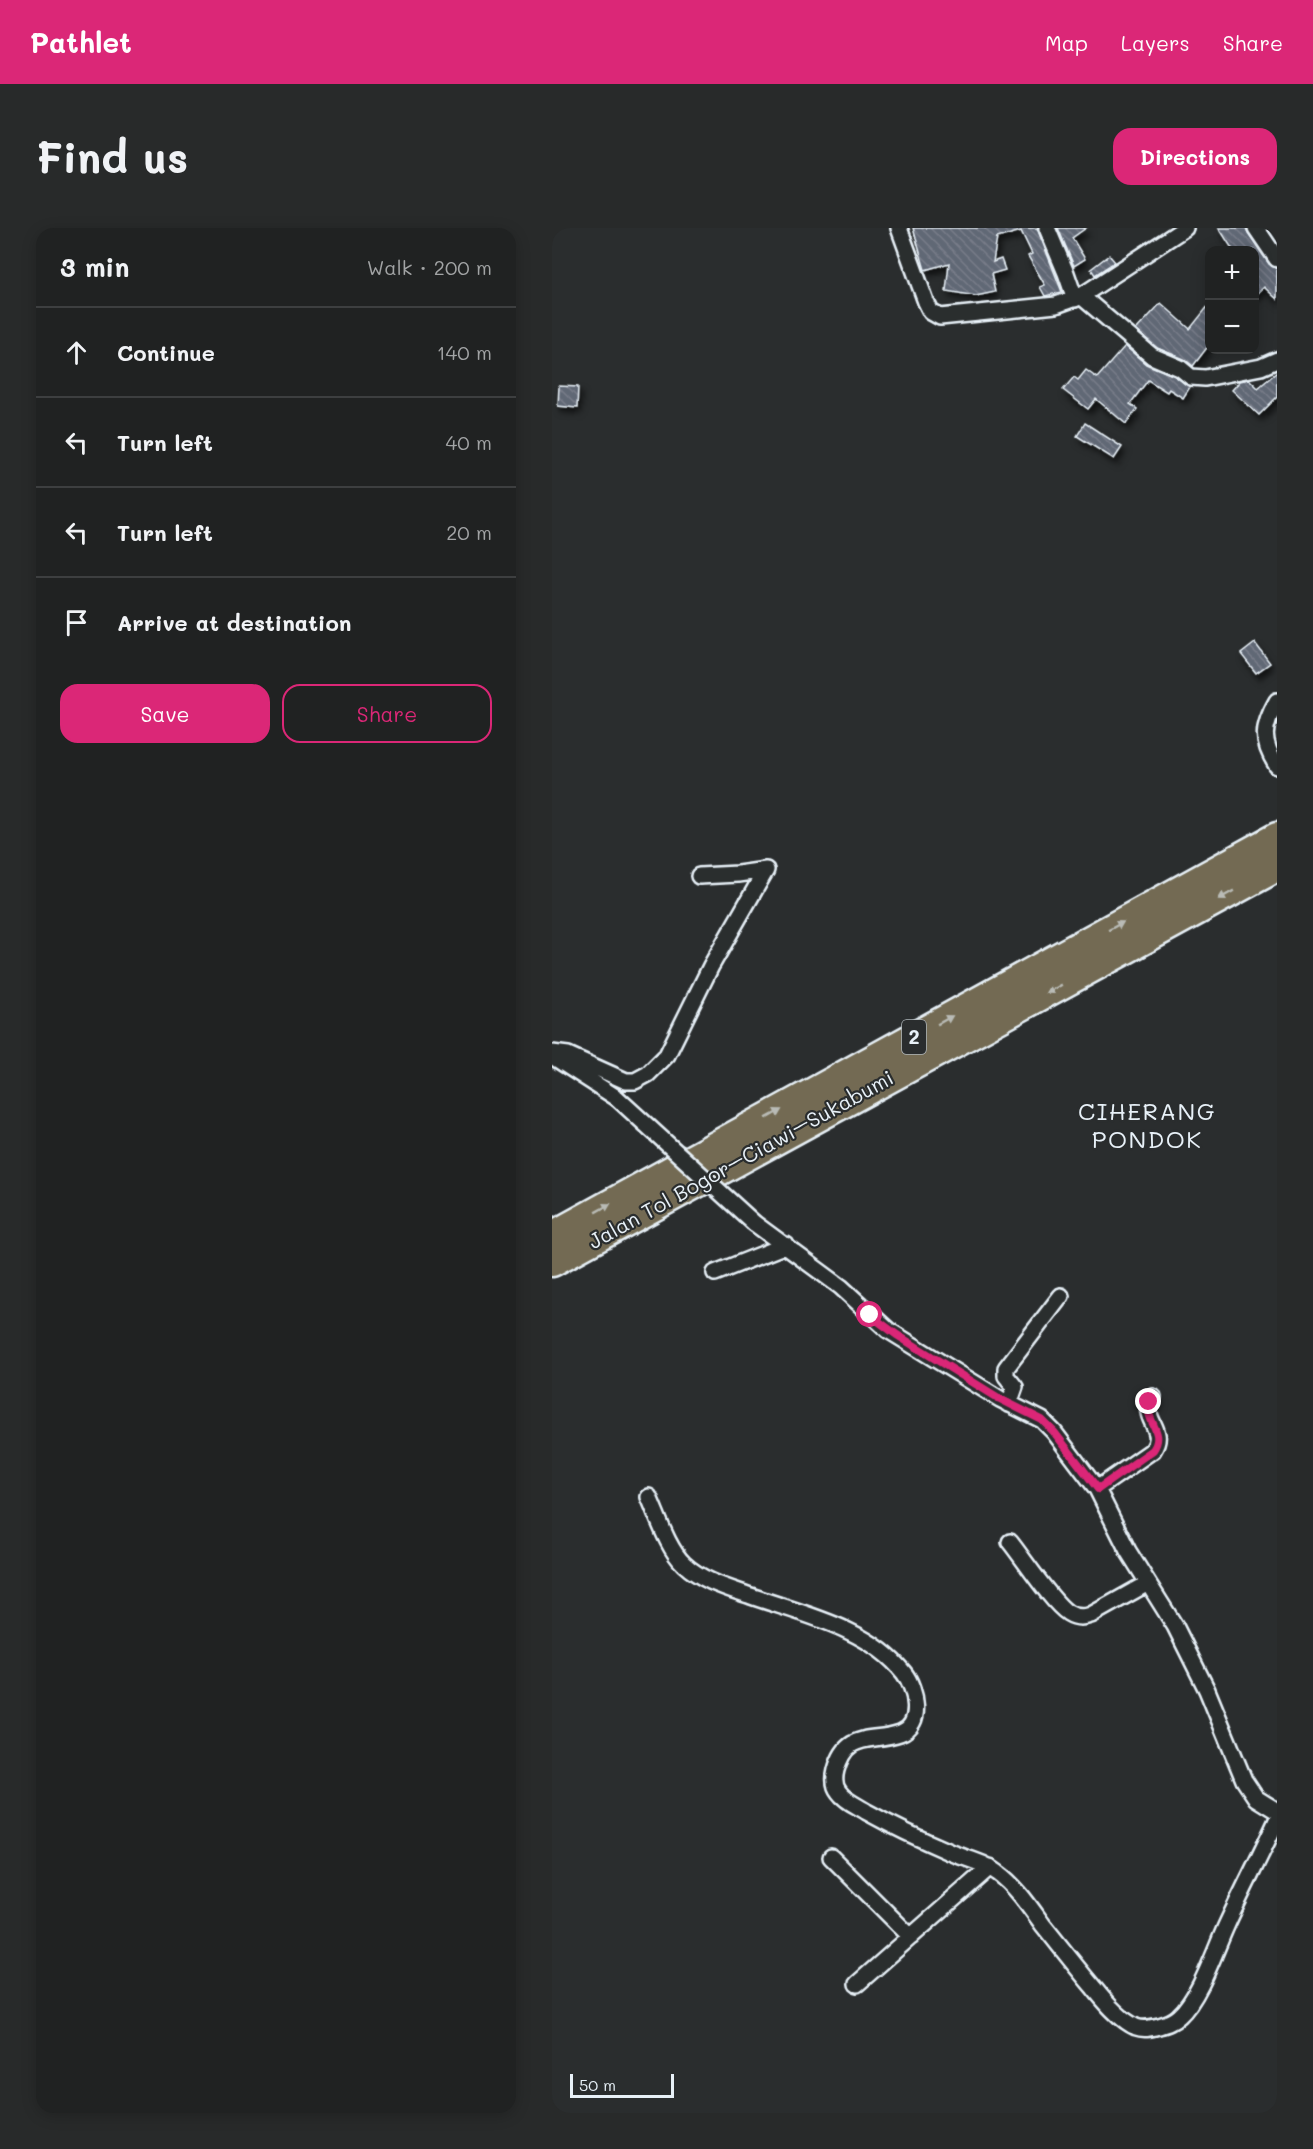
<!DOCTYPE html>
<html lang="en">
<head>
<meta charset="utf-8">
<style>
  :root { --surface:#202222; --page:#282a2a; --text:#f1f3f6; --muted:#a2a4a5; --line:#3d3f40; --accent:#db2777 }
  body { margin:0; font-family:Mali,sans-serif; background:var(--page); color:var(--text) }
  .controls { position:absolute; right:18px; top:18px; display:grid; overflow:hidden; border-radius:12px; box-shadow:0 3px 15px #0003 }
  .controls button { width:54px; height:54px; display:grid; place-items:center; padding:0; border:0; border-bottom:2px solid var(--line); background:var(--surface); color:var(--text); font:30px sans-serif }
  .scale { position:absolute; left:18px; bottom:15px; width:104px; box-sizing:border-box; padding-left:6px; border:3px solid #e8f1f8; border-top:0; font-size:16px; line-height:21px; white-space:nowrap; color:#e8f1f8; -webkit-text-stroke:4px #2a2d2e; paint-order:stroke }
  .stop { position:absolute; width:18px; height:18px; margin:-14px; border:4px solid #db2777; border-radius:50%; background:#fff }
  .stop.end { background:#db2777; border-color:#fff; box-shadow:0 2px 6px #0008 }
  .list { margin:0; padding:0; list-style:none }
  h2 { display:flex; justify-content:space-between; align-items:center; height:78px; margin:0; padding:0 24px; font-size:26px }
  h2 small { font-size:20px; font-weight:400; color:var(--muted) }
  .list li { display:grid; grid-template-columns:39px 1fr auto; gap:18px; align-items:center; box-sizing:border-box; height:90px; padding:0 24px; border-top:2px solid var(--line) }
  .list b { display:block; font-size:22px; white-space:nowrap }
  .list em { font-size:20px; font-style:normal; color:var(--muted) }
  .actions { display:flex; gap:12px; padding:18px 24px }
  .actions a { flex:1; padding:14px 0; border:2px solid var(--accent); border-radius:18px; text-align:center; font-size:21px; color:var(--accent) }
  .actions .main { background:var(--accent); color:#fff }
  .icon { flex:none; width:33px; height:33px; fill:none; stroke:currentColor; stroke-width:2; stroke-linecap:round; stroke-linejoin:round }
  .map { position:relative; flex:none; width:725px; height:1885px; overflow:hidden; border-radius:18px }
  header { display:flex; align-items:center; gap:36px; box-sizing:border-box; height:84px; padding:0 30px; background:var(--accent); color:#fff }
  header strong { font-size:28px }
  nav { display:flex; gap:33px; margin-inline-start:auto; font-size:21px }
  .intro { display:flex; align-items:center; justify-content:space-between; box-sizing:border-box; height:144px; padding:0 36px }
  h1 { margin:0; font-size:42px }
  .button { padding:15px 27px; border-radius:18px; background:var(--accent); color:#fff; font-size:21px; font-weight:700 }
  main { display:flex; gap:36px; padding:0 36px }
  aside { flex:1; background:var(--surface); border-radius:18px; box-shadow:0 3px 15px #0003 }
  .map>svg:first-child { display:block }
  .building { fill:url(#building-back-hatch); stroke:#e8f1f8; stroke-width:1.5; filter:url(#shadow) }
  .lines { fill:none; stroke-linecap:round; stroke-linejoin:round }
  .street-casing { stroke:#e8f1f8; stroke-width:20 }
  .highway-casing { stroke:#e8f1f8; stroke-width:33 }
  .street { stroke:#2a2d2e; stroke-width:15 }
  .highway { stroke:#736b52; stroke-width:28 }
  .street-bridge-casing { stroke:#e8f1f8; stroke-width:20; stroke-linecap:butt }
  .street-bridge { stroke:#2a2d2e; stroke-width:15 }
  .oneway { fill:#b9bbb6 }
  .route { stroke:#db2777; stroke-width:8 }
  .labels { text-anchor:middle; stroke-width:4.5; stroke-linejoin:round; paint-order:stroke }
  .shield { fill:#2a2d2e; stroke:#afb6bb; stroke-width:1.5 }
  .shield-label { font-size:20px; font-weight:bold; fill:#e8f1f8 }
  .street-label { font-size:21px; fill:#e8f1f8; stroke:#2a2d2e }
  .quarter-label { font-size:24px; letter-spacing:1.5px; fill:#e8f1f8; stroke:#2a2d2e }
</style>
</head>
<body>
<header>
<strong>Pathlet</strong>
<nav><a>Map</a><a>Layers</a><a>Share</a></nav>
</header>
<div class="intro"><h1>Find us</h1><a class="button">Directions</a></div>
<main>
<aside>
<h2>3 min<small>Walk · 200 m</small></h2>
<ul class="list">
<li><svg class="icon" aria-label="ahead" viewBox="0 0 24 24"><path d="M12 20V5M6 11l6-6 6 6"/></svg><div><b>Continue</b></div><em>140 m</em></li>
<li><svg class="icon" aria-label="left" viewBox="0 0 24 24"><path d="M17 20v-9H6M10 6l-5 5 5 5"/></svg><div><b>Turn left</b></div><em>40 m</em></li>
<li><svg class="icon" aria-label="left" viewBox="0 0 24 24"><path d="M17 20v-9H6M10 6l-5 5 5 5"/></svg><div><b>Turn left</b></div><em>20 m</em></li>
<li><svg class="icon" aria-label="arrive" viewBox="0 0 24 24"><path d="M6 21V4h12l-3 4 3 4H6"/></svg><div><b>Arrive at destination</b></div></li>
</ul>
<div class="actions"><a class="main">Save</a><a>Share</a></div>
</aside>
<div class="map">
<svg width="725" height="1885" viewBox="0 0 725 1885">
  <defs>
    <pattern id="building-back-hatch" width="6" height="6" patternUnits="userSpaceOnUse" patternTransform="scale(1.5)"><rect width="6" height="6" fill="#616775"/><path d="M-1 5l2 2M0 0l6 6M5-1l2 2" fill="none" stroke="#787d89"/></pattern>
    <filter id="shadow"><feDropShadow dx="3" dy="5.5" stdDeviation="3" flood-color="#0009"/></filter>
  </defs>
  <rect width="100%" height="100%" fill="#2a2d2e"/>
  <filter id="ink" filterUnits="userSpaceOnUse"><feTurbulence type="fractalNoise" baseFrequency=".0167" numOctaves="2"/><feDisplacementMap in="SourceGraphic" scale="12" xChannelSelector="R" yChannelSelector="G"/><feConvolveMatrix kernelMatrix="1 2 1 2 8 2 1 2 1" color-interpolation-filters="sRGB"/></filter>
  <g filter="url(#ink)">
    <path class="building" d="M361 0H485L510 64 493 68 488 59 493 57 476 28 480 26 469 3 445 10 441 34 449 31 453 42 439 46 443 64 424 68 394 63 397 35 373 42Z
      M506 0H534L520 10 533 31 522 38Z
      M667 0H694L696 5 717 36 725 41V71L712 59 702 69V22H681Z
      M557 27 563 34 543 47 539 41Z
      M609 75 638 101 657 77V117L641 138 632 131 605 120 584 102Z
      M573 118 594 136 623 148 638 159 631 170 617 161 615 164 596 152 578 176 585 181 574 196 544 171 536 181 511 162 522 149 526 152 534 142 545 150Z
      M725 144V169L707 187 680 162 688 153 697 151 706 160Z
      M7 158 26 159 25 180 6 178Z
      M533 195 570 219 562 231 525 208Z
      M703 415 718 435 704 445 689 426Z"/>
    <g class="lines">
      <defs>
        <path id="street" d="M347 0 374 74 379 84 388 89 504 77 529 68 600 128 628 140 639 149 653 150 709 139 725 132
          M495 0 514 45 523 71
          M704 0 725 31
          M529 68 633 0
          M725 473C710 499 709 513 725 538
          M147 648 186 646 214 642
          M0 825 16 827 74 853H83L96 846 115 827 159 738 214 642
          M0 828 65 870
          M202 995 289 1059 336 1102 448 1171 490 1192 502 1204 545 1261 576 1323 623 1398 655 1462 692 1552 704 1570 725 1583
          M163 1045 234 1017
          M457 1176 463 1159 454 1148V1140L509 1068
          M545 1261 601 1222C616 1200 586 1191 601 1169
          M97 1269C106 1289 116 1321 132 1336 150 1353 176 1360 199 1368 250 1386 317 1400 352 1445 364 1460 372 1497 348 1505 319 1515 295 1502 284 1542 282 1550 282 1558 287 1564 293 1573 306 1578 315 1584 342 1599 370 1612 398 1624 414 1631 432 1634 446 1645 464 1658 478 1679 491 1697 508 1718 525 1740 542 1760 553 1774 568 1792 584 1799 592 1802 599 1800 607 1798 614 1796 621 1794 627 1788 648 1769 663 1722 675 1696 691 1661 709 1627 725 1592
          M458 1314C471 1330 501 1376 516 1385 524 1390 531 1390 539 1387L596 1355
          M279 1629 359 1709
          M305 1756 438 1639"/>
        <path id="highway" d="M0 1008 725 609
          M0 1034 725 639"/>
      </defs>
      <use href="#street" class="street-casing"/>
      <use href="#highway" class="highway-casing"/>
      <use href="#street" class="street"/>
      <use href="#highway" class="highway"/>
      <defs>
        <path id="street-bridge" d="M65 870 202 995"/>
      </defs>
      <use href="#street-bridge" class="street-bridge-casing"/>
      <use href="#street-bridge" class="street-bridge"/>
    </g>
    <defs><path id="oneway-solid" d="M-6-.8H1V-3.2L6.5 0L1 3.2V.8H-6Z" transform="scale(1.5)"/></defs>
    <g class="oneway">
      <use href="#oneway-solid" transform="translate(674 667) rotate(151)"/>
      <use href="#oneway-solid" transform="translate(564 698) rotate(-29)"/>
      <use href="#oneway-solid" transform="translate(502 761) rotate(151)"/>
      <use href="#oneway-solid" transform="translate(393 792) rotate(-29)"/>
      <use href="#oneway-solid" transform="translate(222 886) rotate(-29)"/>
      <use href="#oneway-solid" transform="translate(51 980) rotate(-29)"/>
    </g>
  </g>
  <g class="lines" filter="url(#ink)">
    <path class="route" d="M318 1087 345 1107 448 1171 490 1192 502 1204 546 1261 601 1222C614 1203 593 1195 597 1174"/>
  </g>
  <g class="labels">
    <rect class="shield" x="350" y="792" width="24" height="34" rx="4.5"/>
    <g class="shield-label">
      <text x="362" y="816">2</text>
    </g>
    <g class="street-label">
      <text transform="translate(189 932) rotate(-29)" y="7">Jalan Tol Bogor–Ciawi–Sukabumi</text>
    </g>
    <g class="quarter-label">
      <text x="595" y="892">CIHERANG<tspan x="595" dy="28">PONDOK</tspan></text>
    </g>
  </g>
</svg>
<div class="controls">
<button>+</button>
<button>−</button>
</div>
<div class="scale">50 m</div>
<div class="stop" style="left:318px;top:1087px"></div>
<div class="stop end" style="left:597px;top:1174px"></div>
</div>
</main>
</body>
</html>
